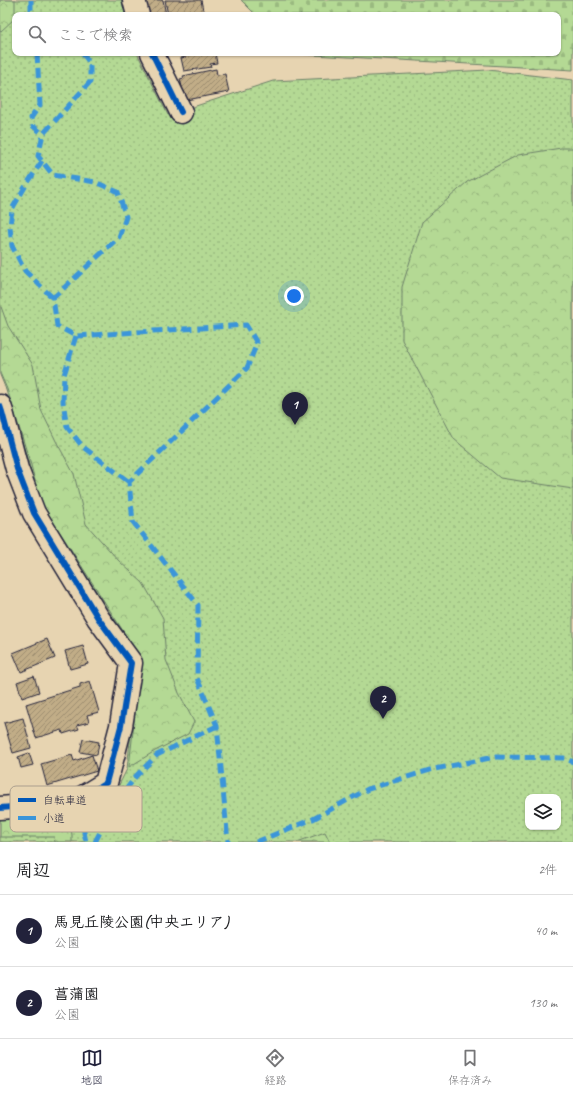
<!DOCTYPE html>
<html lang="ja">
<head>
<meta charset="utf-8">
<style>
  :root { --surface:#fff; --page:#f6f6f6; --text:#202124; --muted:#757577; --line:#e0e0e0; --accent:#22223b }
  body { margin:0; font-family:Caveat,"Klee One",sans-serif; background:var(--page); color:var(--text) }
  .controls { position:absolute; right:12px; bottom:12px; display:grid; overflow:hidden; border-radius:8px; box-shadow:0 1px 3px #0004 }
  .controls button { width:36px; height:36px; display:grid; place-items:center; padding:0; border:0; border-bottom:1px solid var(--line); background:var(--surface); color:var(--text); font:20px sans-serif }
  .you { position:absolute; left:294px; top:296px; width:14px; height:14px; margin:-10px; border:3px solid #fff; border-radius:50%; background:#1a73e8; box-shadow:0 0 0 6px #1a73e833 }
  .badge { display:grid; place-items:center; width:26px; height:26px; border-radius:50%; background:var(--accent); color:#fff; font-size:13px; font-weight:700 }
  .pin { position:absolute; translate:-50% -33px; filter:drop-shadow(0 1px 2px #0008) }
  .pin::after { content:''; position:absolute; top:21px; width:14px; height:12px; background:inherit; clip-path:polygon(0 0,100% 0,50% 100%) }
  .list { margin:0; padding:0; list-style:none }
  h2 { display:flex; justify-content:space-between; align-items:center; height:52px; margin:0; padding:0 16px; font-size:17px }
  h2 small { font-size:13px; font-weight:400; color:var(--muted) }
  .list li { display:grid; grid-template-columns:26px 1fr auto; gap:12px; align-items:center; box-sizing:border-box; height:72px; padding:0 16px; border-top:1px solid var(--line) }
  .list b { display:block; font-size:15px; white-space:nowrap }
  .list p { margin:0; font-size:13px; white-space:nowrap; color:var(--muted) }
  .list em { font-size:13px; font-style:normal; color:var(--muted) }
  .icon { flex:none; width:22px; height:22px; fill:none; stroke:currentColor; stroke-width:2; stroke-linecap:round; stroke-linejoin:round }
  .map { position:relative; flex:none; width:573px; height:842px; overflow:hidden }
  .search { position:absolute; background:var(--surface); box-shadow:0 1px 3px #0004; left:12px; right:12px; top:12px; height:44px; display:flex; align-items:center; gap:10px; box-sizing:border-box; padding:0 14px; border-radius:8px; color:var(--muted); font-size:15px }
  .sheet { height:196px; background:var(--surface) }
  nav { display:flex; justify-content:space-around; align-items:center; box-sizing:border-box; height:56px; border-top:1px solid var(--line); background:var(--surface); font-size:11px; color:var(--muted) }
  nav a { display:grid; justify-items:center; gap:2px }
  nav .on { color:var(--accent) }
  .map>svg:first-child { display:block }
  .grass { fill:url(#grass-dots); stroke:#6b7e68; fill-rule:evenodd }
  .forest { fill:url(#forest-crowns); stroke:#6b7e68 }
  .cemetery { fill:url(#cemetery-stones); stroke:#6b7e68 }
  .building { fill:url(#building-hatch); stroke:#22223b }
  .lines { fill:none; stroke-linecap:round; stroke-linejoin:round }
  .minor-casing { stroke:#22223b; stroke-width:25 }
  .minor { stroke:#e7d4b1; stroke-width:22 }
  .quiet { stroke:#3b95d9; stroke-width:5; stroke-dasharray:10 5; stroke-linecap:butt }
  .cycleway-casing { stroke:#e7d4b1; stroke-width:8 }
  .cycleway { stroke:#0057b8; stroke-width:6 }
  .key { fill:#e7d4b1; stroke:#ac9f8e; stroke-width:1 }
  .key-label { font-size:11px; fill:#22223b }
</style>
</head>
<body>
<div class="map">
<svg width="573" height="842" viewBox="0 0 573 842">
  <defs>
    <pattern id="grass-dots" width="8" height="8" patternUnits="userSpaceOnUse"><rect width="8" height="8" fill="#b4d994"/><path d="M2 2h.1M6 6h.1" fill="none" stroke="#9aba80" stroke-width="1.8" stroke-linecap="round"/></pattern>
    <pattern id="forest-crowns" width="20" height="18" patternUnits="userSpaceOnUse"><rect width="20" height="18" fill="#b4d994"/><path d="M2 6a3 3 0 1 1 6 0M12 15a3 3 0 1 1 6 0" fill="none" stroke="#9aba80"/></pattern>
    <pattern id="cemetery-stones" width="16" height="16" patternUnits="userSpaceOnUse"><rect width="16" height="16" fill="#b4d994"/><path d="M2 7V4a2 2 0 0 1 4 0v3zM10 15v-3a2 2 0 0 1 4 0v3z" fill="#9aba80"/></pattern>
    <pattern id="building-hatch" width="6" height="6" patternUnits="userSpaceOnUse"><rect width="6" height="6" fill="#c1ad87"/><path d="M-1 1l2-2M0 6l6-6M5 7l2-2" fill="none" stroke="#9c8c70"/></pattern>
  </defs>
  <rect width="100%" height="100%" fill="#e7d4b1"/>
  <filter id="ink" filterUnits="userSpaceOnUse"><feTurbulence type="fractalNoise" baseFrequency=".025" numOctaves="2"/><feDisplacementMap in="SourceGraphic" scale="8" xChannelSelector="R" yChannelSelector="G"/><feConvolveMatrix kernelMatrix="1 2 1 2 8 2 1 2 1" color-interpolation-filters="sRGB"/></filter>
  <g filter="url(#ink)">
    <path class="grass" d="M0 0H122L125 15H15V53H137L168 115 273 81 488 70 573 80V842H0V817L79 811 113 797 127 769 139 658 38 500 29 464 5 387 0 375ZM528 797H558V827H528Z"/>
    <path class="forest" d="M0 0H15V18L0 32Z
      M561 148H573V489L500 478 454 439 402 340V287L422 222 467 182 518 155Z
      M0 304 8 326 33 365 41 410 56 441 74 474 86 524 119 561 143 583 163 618 166 660 179 693 194 722 188 734 155 751 129 767 141 659 40 501 31 465 7 389 0 373Z
      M69 815 72 835V842H55L54 837H0V819L31 817 32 822 39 828 49 826 59 816Z
      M325 832 330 842H297Z"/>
    <path class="cemetery" d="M241 0H573V70L296 54 295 53H558V15H256Z"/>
    <path class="building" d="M145 0H163L166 15H148Z
      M165 0H201L204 15H168Z
      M186 53H215L217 63 210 64 211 67 184 71 181 58 186 57Z
      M216 69 217 75 225 74 229 92 181 101 178 87H182L180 79 184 78 183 76Z
      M47 639 55 658 21 672 13 653Z
      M83 646 88 664 70 669 65 651Z
      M34 676 39 692 22 698 17 682Z
      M90 681 99 712 87 715 89 722 77 725 79 729 63 734 62 730 36 738 26 704 80 687V684Z
      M23 718 31 748 13 753 4 723Z
      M83 739 99 742 97 755 80 752Z
      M29 753 33 765 21 768 18 757Z
      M72 755 74 761 92 755 97 771 47 786 41 764Z"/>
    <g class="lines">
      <defs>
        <path id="minor" d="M134 0 138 15
          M152 53 181 112
          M0 406 2 412 17 469 34 513 98 618 131 663 121 726 106 783 75 802 0 808"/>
      </defs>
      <use href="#minor" class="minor-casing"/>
      <use href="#minor" class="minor"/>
      <path class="quiet" d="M31 0V9L32 15
        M37 53 40 105 31 118 33 126 43 134
        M82 53 90 63V82L43 134 38 156 53 175 95 182 118 192 126 217 119 237 53 298 57 326 76 336 246 325 257 343 247 368 129 482 133 522 198 605 197 678 217 726 228 842
        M42 161 25 187 12 209 10 227 12 246 25 271 53 298
        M76 336 64 375 63 402 67 427 83 447 129 482
        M75 802 81 817 86 842
        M95 842 113 807 136 776 157 755 217 726
        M256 842 313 819 368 789 430 770 495 757 564 758 573 762"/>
      <defs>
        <path id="cycleway" d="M152 53 181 112
          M0 406 2 412 17 469 34 513 98 618 131 663 121 726 106 783 75 802 0 808"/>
      </defs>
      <use href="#cycleway" class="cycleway-casing"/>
      <use href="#cycleway" class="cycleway"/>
    </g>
  </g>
  <rect x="10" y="786" width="132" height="46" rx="6" class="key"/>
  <rect x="18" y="798" width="18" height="4" fill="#0057b8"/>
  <rect x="18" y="816" width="18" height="4" fill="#3b95d9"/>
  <g class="key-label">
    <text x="43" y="804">自転車道</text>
    <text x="43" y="822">小道</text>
  </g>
</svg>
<div class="controls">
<button><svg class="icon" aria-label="layers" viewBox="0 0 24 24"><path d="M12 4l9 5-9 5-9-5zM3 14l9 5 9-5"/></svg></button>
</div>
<div class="you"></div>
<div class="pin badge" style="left:295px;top:425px">1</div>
<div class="pin badge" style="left:383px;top:719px">2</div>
<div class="search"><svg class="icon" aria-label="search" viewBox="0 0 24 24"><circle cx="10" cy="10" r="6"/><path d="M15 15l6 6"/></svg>ここで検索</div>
</div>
<section class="sheet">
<h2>周辺<small>2件</small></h2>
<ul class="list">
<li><span class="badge">1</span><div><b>馬見丘陵公園(中央エリア)</b><p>公園</p></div><em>40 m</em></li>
<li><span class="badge">2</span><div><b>菖蒲園</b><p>公園</p></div><em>130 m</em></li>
</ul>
</section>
<nav>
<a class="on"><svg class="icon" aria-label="map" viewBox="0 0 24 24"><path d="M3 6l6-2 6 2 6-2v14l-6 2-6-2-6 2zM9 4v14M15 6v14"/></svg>地図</a>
<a><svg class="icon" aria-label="directions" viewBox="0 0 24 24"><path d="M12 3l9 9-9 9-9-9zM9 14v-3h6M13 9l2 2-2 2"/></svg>経路</a>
<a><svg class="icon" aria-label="saved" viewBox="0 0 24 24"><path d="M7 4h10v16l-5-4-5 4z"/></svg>保存済み</a>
</nav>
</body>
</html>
